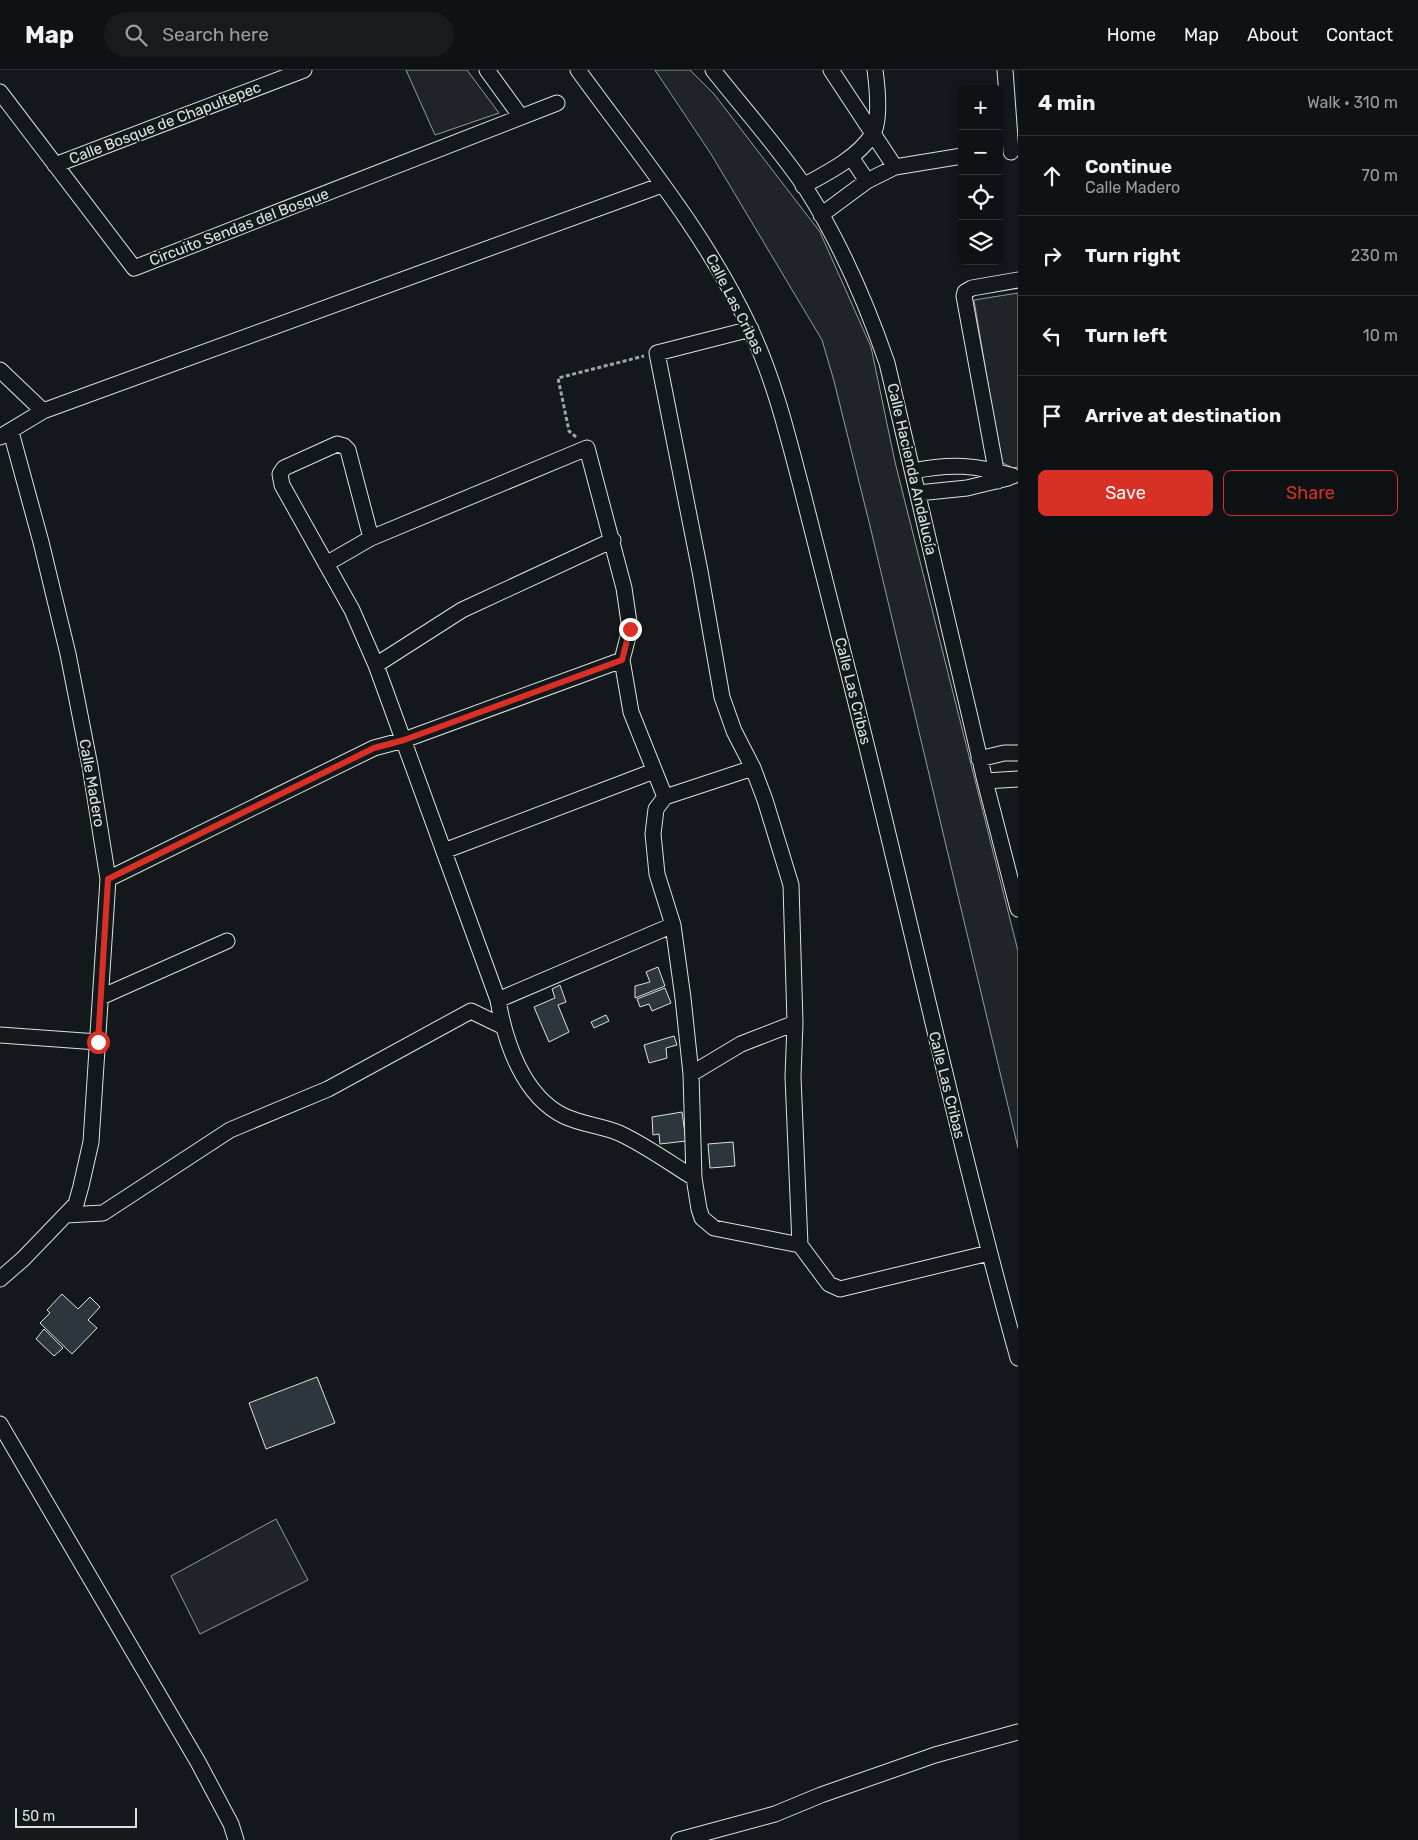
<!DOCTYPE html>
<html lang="en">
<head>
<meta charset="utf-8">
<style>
  :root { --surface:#0f1215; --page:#181b1e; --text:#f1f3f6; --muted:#9b9ea0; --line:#2f3234; --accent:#d93025 }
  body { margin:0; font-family:Rubik,sans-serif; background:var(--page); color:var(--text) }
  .controls { position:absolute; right:15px; top:15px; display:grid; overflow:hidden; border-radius:8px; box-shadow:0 2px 8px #0003 }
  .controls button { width:45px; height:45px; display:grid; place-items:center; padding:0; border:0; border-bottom:1px solid var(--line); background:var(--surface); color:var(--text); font:25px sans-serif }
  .scale { position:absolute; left:15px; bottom:12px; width:122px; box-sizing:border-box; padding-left:5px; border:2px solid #d8e6dc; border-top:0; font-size:14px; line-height:18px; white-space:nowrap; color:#d8e6dc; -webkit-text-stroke:4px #14181c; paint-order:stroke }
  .stop { position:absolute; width:15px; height:15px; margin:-11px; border:4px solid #d93025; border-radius:50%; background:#fff }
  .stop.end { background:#d93025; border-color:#fff; box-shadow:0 1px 5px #0008 }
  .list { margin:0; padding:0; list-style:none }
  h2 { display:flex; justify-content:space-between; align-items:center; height:65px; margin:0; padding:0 20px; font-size:21px }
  h2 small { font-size:16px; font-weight:400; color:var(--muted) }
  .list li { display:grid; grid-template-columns:32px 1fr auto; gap:15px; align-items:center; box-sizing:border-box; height:80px; padding:0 20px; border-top:1px solid var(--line) }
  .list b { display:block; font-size:19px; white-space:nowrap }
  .list p { margin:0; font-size:16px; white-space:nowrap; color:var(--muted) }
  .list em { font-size:16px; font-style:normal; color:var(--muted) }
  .actions { display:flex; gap:10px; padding:15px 20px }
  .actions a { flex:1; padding:11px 0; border:1px solid var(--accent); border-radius:8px; text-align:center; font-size:18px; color:var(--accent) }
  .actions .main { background:var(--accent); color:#fff }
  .icon { flex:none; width:28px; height:28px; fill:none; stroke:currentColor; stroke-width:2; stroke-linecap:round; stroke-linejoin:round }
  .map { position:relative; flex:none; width:1018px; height:1770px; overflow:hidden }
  header { display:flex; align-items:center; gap:30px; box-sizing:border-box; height:70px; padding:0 25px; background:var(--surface); border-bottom:1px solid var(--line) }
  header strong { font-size:24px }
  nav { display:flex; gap:28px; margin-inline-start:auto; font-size:18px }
  .search { width:350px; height:45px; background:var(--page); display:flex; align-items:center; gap:12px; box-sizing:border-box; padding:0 18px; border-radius:28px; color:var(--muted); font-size:19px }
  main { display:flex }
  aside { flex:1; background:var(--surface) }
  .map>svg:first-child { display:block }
  .green { fill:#202428; stroke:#939e99 }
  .building { fill:#2c363c; stroke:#d8e6dc }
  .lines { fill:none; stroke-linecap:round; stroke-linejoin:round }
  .street-casing { stroke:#d8e6dc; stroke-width:17 }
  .path { stroke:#9da8a2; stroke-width:3; stroke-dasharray:4 2.5; stroke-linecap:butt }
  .street { stroke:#14181c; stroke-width:15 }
  .route { stroke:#d93025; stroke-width:6 }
  .labels { text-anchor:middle; stroke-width:4; stroke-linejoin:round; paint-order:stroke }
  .street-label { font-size:15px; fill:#d8e6dc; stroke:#14181c }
</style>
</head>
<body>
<header>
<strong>Map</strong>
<div class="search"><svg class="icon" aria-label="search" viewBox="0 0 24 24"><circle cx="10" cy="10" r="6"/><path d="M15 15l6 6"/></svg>Search here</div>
<nav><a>Home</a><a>Map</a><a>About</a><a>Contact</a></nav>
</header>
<main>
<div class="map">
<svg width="1018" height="1770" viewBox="0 0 1018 1770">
  <rect width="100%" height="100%" fill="#14181c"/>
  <path class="green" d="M406 0H467L499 43 435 65Z
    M655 0H690L714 24 820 162 871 277 895 392 1018 881V1078L870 456 834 311 822 270 711 84Z
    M1018 223V397L1013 398 1001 392 974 230Z
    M276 1449 308 1510 200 1564 171 1506Z"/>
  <path class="building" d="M658 897 665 916 635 928V916L650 912 646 902Z
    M560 915 566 932 558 935 569 962 549 972 534 937 555 928 552 919Z
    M665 918 671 933 652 941 649 934 640 937 637 929Z
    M606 945 609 951 594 958 591 952Z
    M674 966 677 975 666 978 667 988 649 993 644 975Z
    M682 1042 686 1071 660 1074 659 1064 653 1065 652 1047Z
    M733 1072 735 1096 710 1098 708 1074Z
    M62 1224 78 1239 90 1227 100 1237 88 1250 97 1258 72 1284 40 1253 50 1243 47 1240Z
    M44 1259 63 1278 54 1286 36 1269Z
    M317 1307 335 1353 266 1379 249 1333Z"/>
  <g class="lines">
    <defs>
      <path id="street" d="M487 0 521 47
        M578 0C639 84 706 164 750 258 774 309 787 363 801 416 814 468 827 519 840 570 902 809 952 1051 1018 1288
        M713 0C743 38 778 77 805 117 840 172 866 232 887 293L985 711 1018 839
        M831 0 895 97 962 86
        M1005 0 1011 82
        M0 22 134 198 557 33
        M851 87 867 111
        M55 95 304 0
        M803 116C827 103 857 88 872 65 881 53 877 15 875 0
        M821 145 867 111 895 97
        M751 259 657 283 700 501 722 627 734 661 753 698 765 730 791 815 795 953 793 1007 800 1175
        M0 300 43 341
        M0 367 43 341 662 115
        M913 401C951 393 976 395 1013 406
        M998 411 964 226 965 222 972 218 1018 210
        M918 423 967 418 1008 408
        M371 468 348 380 344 376 337 374 284 398 280 404 282 415 352 540 376 595 498 930C505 972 523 1026 564 1046 581 1054 601 1056 619 1063 645 1075 670 1093 694 1108
        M326 494 371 468 587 378 624 518 630 559 622 590 631 642 665 727 656 739 653 764 657 804 673 855 683 928 691 1004 694 1108 699 1139 702 1148 714 1158 800 1175 829 1214 840 1219 989 1183
        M376 595 462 540 613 470
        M979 689 1004 683H1018
        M985 711 1018 709
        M665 727 753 698
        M444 781 654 701
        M108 809 374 678 404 670 622 590
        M101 927 227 871
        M498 930 673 855
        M0 965 98 972
        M691 1004 741 974 795 953
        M66 1145 103 1143 230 1060 328 1019 471 941 502 956
        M0 1209 23 1189 76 1134 81 1116 91 1072 108 809 90 696 68 584 41 472 11 362
        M0 1354 198 1692 231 1754 236 1770
        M679 1770 775 1744 821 1725 935 1685 1018 1662"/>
    </defs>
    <use href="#street" class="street-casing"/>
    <path class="path" d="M576 367 569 361 558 308 644 286"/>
    <use href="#street" class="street"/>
  </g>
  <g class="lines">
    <path class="route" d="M98 972 108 809 374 678 404 670 622 590 630 559"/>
  </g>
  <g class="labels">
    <g class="street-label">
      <text transform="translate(165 53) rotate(-21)" y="5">Calle Bosque de Chapultepec</text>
      <text transform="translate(239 157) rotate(-21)" y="5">Circuito Sendas del Bosque</text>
      <text transform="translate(735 234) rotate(63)" y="5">Calle Las Cribas</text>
      <text transform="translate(912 399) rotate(77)" y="5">Calle Hacienda Andalucía</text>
      <text transform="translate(853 621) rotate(76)" y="5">Calle Las Cribas</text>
      <text transform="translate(92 713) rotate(80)" y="5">Calle Madero</text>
      <text transform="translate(947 1015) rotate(76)" y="5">Calle Las Cribas</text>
    </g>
  </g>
</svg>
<div class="controls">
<button>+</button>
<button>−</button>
<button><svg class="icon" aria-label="locate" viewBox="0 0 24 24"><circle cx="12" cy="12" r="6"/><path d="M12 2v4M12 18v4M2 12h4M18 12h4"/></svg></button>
<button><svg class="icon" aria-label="layers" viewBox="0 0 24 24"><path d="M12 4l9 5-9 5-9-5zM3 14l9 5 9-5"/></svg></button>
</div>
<div class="scale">50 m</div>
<div class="stop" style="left:98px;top:972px"></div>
<div class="stop end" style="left:630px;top:559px"></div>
</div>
<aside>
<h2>4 min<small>Walk · 310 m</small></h2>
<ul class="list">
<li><svg class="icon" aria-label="ahead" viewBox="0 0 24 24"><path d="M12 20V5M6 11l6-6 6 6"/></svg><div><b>Continue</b><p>Calle Madero</p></div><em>70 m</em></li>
<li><svg class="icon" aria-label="right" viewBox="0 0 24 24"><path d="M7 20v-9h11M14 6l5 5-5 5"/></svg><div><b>Turn right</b></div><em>230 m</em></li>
<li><svg class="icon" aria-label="left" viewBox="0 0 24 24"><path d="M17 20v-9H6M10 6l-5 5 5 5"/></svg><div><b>Turn left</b></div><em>10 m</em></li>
<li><svg class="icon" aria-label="arrive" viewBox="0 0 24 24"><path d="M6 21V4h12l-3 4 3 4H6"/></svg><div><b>Arrive at destination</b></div></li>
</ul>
<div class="actions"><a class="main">Save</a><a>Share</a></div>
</aside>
</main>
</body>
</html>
